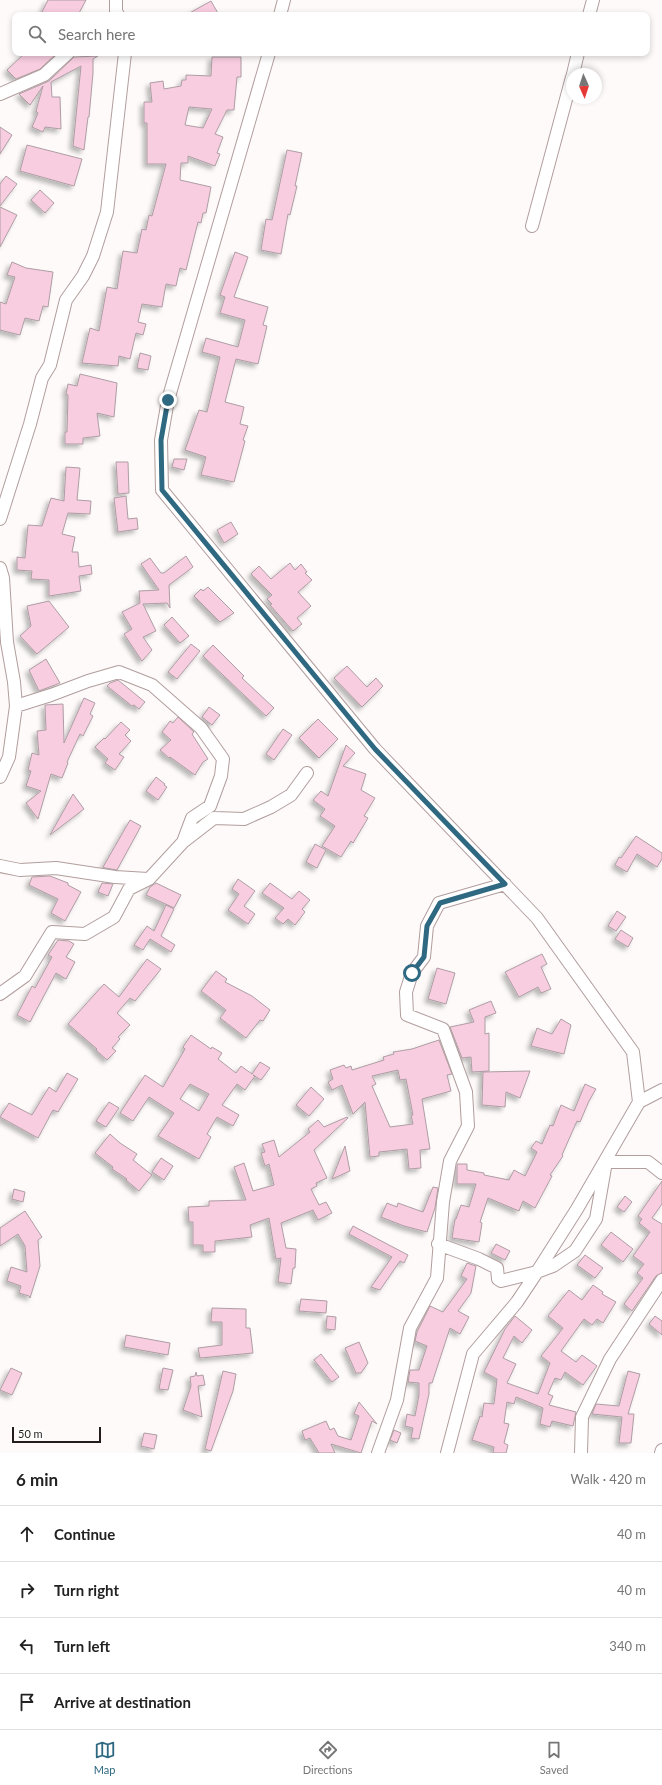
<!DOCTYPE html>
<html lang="en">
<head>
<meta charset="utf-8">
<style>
  :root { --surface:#fff; --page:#f2f2f2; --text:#222; --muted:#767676; --line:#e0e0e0; --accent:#2f6881 }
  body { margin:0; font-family:Lato,sans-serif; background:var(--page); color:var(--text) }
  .compass { position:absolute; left:566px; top:68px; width:36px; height:36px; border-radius:50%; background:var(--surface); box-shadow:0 2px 6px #0003; rotate:177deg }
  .scale { position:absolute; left:12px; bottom:10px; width:89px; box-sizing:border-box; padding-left:4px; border:2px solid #231c1c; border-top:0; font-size:11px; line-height:14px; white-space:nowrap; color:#231c1c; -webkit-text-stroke:3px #fff; paint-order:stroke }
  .stop { position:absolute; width:12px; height:12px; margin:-9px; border:3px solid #2f6881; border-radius:50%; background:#fff }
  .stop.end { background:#2f6881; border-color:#fff; box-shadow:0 1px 4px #0008 }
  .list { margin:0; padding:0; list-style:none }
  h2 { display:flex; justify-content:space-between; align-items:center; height:52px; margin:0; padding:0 16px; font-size:17px }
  h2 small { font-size:13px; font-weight:400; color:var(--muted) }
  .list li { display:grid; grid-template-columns:26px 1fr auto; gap:12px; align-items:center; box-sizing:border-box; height:56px; padding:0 16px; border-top:1px solid var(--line) }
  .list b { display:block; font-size:15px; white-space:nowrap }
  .list em { font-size:13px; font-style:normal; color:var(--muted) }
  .icon { flex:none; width:22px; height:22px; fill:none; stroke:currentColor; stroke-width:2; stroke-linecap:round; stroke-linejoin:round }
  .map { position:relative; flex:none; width:662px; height:1453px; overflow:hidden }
  .search { position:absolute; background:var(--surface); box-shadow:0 2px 6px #0003; left:12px; right:12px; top:12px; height:44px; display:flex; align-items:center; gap:10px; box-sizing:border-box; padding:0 14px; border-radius:8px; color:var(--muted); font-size:15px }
  .sheet { height:276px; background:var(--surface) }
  nav { display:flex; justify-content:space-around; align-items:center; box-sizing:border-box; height:56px; border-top:1px solid var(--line); background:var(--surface); font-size:11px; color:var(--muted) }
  nav a { display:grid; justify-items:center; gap:2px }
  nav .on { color:var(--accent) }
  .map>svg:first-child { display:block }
  .building { fill:#f7cddf; stroke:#ae9da4; fill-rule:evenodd; filter:url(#shadow) }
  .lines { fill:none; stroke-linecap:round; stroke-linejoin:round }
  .street-casing { stroke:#b19e9d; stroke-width:14 }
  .street { stroke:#fff; stroke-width:12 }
  .route { stroke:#2f6881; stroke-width:5 }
</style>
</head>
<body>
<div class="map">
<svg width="662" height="1453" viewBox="0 0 662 1453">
  <defs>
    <filter id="shadow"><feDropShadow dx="-3.5" dy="3.5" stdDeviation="2" flood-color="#0004"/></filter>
  </defs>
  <rect width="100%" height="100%" fill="#fefafa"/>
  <path class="building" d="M48 0H86L78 15H49L42 12Z
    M211 1 219 15H186Z
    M25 53H57L40 69 16 79 7 70Z
    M98 56 93 59V73L89 117H88L84 150 73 146 81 66 51 82 52 97H60L61 129 45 127 43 132 32 127 38 113 36 111 43 86 30 105 19 94 49 81 74 57Z
    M212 57H241V77H237L234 110H227L215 134 223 137 217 153 220 154 215 166 188 156V163H181L180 180 211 187 206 213H203L201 223 198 222 186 270 180 268 176 286 166 284 162 307 142 304 138 322 146 324 143 335 136 333 130 359 119 356 118 366 82 363 90 328 99 331 107 287 117 289 123 251 137 253 142 229 146 230 149 215 152 216 166 164H147V123H144V102H152L150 83 163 81 164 89 181 86 182 80H186V75L211 76ZM189 107 212 109 203 128 185 125Z
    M0 127 12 135 0 154Z
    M27 145 82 159 74 186 20 171Z
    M287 150 302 153 295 186H297L290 215 288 214 281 254 261 250 266 219 272 220Z
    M6 176 17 184 0 206V184Z
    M40 190 54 203 45 213 31 200Z
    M0 207 17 215 0 247Z
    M235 252 248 257 234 297 268 307 263 325 267 326 258 364 236 359 225 402 244 407 240 424 248 426 243 440 245 441 234 482 201 475 206 457 185 450 199 410 207 412 220 357 202 352 206 338 238 347 245 320 220 313 225 297 220 295Z
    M12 262 26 268 53 272 48 307 43 306 39 321 25 318 20 335 0 330V302L6 304 15 277 7 275Z
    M140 353 151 356 148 370 137 368Z
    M80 374 117 383 114 417 97 413 100 436 83 438V444H65V432H67L68 395 66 394 68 384 77 386Z
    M174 459H187L184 470 172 467Z
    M116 462H128L129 493 118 494Z
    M66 467 80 468 77 500 91 501 90 514 68 513 62 534 75 537 72 552H78L79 567 91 565 92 574 79 576 81 591 49 596V580L31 579 32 571 17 570V557L25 558 28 525 42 526 51 498 64 501Z
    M126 496 128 519 137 518 138 529 118 532 114 498Z
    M231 522 238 534 224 543 217 530Z
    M186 556 193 567 169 585 170 608 167 603 143 604 156 631 143 637 152 650 142 661 124 634 132 629 122 612 140 603 139 591 159 590 141 564 150 558 161 573H164Z
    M290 563 295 570 301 564 307 572 305 573 312 580 298 592 311 606 297 618 302 624 293 631 270 605 272 604 267 599 272 595 251 574 259 566 271 579Z
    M208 587 234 613 220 622 194 596 201 589 203 591Z
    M49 601 69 627 37 654 20 636 31 626 27 606Z
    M172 617 189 636 180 643 164 625Z
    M191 644 200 651 177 679 168 672Z
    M213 645 244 676 242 678 274 708 266 716 203 656Z
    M46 659 60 683 39 691 29 670Z
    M347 666 367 687 376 678 383 686 362 707 334 678Z
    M118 680 145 702 139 709 134 705 132 706 107 686 110 683Z
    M84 698 95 703 90 714 93 716 83 736 80 734 67 762 68 763 62 778 51 774 38 819 26 803 41 791 26 786 31 771 28 770 32 753 39 755 37 731 46 730 45 705 63 704 64 743Z
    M209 707 220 715 212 725 202 717Z
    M178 717 193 731 194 732 192 734 208 759 203 762 195 775 170 757 169 758 160 750 171 740 162 732 170 721 173 723Z
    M318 719 338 739 319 758 299 738Z
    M121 722 130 730 125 735 131 741 119 754 124 757 115 770 105 763 108 759 95 747 104 738 105 739Z
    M283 729 292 735 274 760 266 754Z
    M346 745 355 753 343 766 366 774 361 790 375 798 364 816 368 818 353 843 351 841 341 857 322 846 335 826 320 816 325 809 313 800 321 791 328 796Z
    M156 777 165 784 164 785 167 787 158 800 146 791Z
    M73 794 84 809 50 835Z
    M130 820 141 826 117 870 105 868 103 867Z
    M636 836 662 853V859L657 867 637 854 627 872 615 865 619 857 621 858Z
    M315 844 326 850 317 868 306 862Z
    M50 876 68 883V885L81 892 65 921 51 913 58 899 29 885 32 877Z
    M238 879 255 891 244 906 255 914 248 924 228 910 239 894 232 889Z
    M102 883 113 884 108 896 98 892Z
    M156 883 181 895 174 908 146 895 150 887Z
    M270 883 292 899 299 891 310 900 302 909 305 912 295 925 288 919 283 924 275 918 284 908 262 893Z
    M166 905 174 909 161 936 175 945 171 952 150 939 143 950 134 945 147 926 154 931Z
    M617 911 626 917 616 931 608 926Z
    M621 930 633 938 628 947 615 939Z
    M58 940 69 941 74 944 66 957 75 962 66 979 56 973 30 1022 17 1015 32 986 35 988 52 957 48 955Z
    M542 954 547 964 541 967 551 989 541 993 538 987 519 997 505 972Z
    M147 959 161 969 135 1001 130 998 117 1013 130 1025 118 1037 120 1039 112 1048 116 1051 107 1060 96 1050 97 1049 68 1024 104 984 119 997Z
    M437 968 455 973 446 1004 428 999Z
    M216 971 227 979 225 982 252 996 270 1010 263 1021 260 1020 246 1038 220 1018 226 1010 201 991Z
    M491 1001 496 1013 485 1017V1034L489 1033V1071L472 1072 471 1057 462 1058 450 1027 474 1022 469 1010Z
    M561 1019 571 1025 564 1054 531 1046 537 1028 552 1034Z
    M191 1035 211 1049 212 1047 222 1053 218 1059 236 1073 241 1066 252 1074 260 1062 270 1068 261 1080 253 1075 255 1076 245 1090 237 1084 222 1105 239 1115 233 1126 217 1117 207 1134 211 1137 199 1159 158 1136 174 1113 149 1097 133 1121 120 1113 145 1075 163 1087 185 1049 183 1047ZM190 1084 209 1094 199 1111 180 1099Z
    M439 1040 452 1074 447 1075 451 1091 422 1099 430 1149 420 1150 421 1168 409 1169 407 1149 379 1152V1156L370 1157 365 1102 353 1114 342 1085 332 1090 328 1082 333 1079 330 1070 344 1065 346 1068 351 1066 352 1070 384 1060 383 1057 394 1054 393 1052 412 1049ZM398 1070 400 1080 406 1079 413 1115H411L413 1124 390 1127 372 1086 376 1084 372 1076Z
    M530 1071 520 1098 506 1092 505 1107 482 1105 483 1072Z
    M67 1073 78 1079 58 1112 53 1110 38 1138 0 1117 9 1103 32 1115 49 1087 56 1092Z
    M585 1084 596 1089 589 1101 580 1122 577 1121 562 1155 563 1156 550 1175 552 1176 535 1208 523 1201 519 1211 488 1198 480 1222 482 1223 479 1242 452 1238 455 1219H456L461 1205 469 1207 476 1184H457V1164H467V1170L484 1173V1175L509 1180 514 1170 525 1176 537 1152 531 1148 536 1141 542 1144 550 1125 553 1126 561 1105 574 1111Z
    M311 1087 324 1099 309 1116 296 1105Z
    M109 1102 119 1108 106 1127 96 1121Z
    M347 1117 348 1118 314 1150 327 1178 316 1183 317 1186 311 1189 319 1205 326 1202 332 1213 318 1220 313 1210 281 1223 286 1248 296 1249 295 1268H293L291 1284 278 1282 281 1258 276 1259 269 1218 250 1225 252 1237 215 1241V1252H203V1245H193V1222H189L188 1207 209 1206V1201L246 1200 234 1167 244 1163 253 1191 274 1185 269 1164 265 1166 261 1153 265 1152 262 1144 274 1140 279 1157 310 1132 308 1129 318 1120 324 1127Z
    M110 1134 120 1143 137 1154 133 1160 152 1175 139 1191 126 1180 127 1179 112 1169 113 1167 95 1153Z
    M345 1146 350 1171 332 1179Z
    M161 1158 173 1166 164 1180 152 1172Z
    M662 1181V1204L652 1218 662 1224V1273L656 1276 632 1311 624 1304 643 1278 637 1273 644 1264 633 1256 650 1232 639 1223 642 1219 638 1216Z
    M433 1187 438 1188 435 1208 427 1232 404 1226 381 1217 387 1203 397 1207 398 1203 423 1212Z
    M14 1189 25 1192 23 1202 12 1199Z
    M625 1196 632 1202 624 1212 617 1207Z
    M25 1211 42 1237 38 1240 40 1266 30 1298 29 1296 19 1293 21 1286 7 1281 11 1267 27 1272 25 1246 18 1234 0 1246V1228Z
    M353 1226 408 1255 404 1263 400 1261 380 1290 371 1287 392 1257 349 1234Z
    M611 1232 633 1249 623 1262 601 1245Z
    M496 1244 510 1251 505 1260 491 1253Z
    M585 1255 603 1268 595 1278 577 1265Z
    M467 1263 476 1266 471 1293 458 1311 469 1317 460 1334 450 1328 432 1383H429V1394L419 1439 411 1438 413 1428 405 1426 407 1414 415 1416 419 1395V1383L408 1382 410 1370H419L427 1346 415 1341 417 1332 430 1306 443 1312 467 1279 461 1276Z
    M593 1285 603 1292 602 1294 616 1302 603 1323 597 1319 592 1325 584 1319 561 1351 576 1362 582 1355 597 1366 583 1385 565 1372 561 1380 555 1378 548 1394 553 1396 549 1405 576 1412 573 1426 552 1421 550 1427 540 1424 543 1408 516 1397 514 1404 507 1402 504 1423 509 1424 504 1443 508 1445 506 1453H493L494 1447 472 1440 480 1416 482 1417 484 1403 494 1404 497 1379 484 1372 505 1329 515 1316 532 1330 522 1343 514 1336 503 1358 516 1364 507 1383 538 1394 550 1363 541 1356 563 1328 548 1316 569 1290 582 1300Z
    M301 1299 327 1301 326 1313 299 1311Z
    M212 1308 246 1309V1328H250L253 1353 200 1358 198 1348 222 1345V1322H211Z
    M327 1316 336 1317 335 1330 326 1329Z
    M655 1316 662 1321V1335L649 1324Z
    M126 1335 170 1343 168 1355 124 1347Z
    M359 1342 368 1363 361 1373H356L345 1348Z
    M321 1354 339 1377 332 1382 314 1360Z
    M11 1368 22 1373 12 1395 0 1390Z
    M163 1368 173 1370 168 1390 159 1389Z
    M223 1371 236 1374 233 1391 211 1451 205 1449Z
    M628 1371 640 1374 628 1414H634L631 1443H619L622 1417 592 1414 596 1404 619 1406Z
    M196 1372 197 1376 203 1375 205 1385 198 1386 202 1417 183 1410 191 1386 190 1377 195 1376Z
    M359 1402 377 1424 372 1421 361 1453 331 1444 335 1453H319L310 1438 305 1440 302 1431 326 1421 330 1430 334 1428 338 1436 351 1440 359 1416 354 1414Z
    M394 1430 401 1433 397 1443 390 1440Z
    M144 1433 157 1435 154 1449 141 1446Z"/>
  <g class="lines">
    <defs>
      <path id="street" d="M116 0V11L118 15
        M280 15 284 0
        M589 15 593 0
        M269 53 168 400 161 440 162 490 375 749 537 918 633 1052 639 1102
        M573 74 578 53
        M0 94 44 75 68 53
        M532 226 572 77
        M0 519 30 424 42 378 50 365 66 300 83 276 93 256 107 212 125 53
        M0 568 3 578 7 642 14 682 16 706 9 757 0 777
        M16 706 51 695 88 681 119 672 152 685 201 728 223 759 221 776 210 806 192 818 183 842
        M0 866 20 870 56 868 115 877 148 879
        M0 994 25 976 52 932 85 934 114 917 129 889 149 879 183 842 214 818 244 819 271 807 291 795 307 773
        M438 1244 479 1259 497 1268 498 1279 501 1281 537 1272 553 1266 575 1251 596 1219 606 1162H648L662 1173
        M378 1453 397 1400 410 1328 437 1278 443 1202 450 1161 468 1126 466 1092 443 1029 407 1015 406 992 412 973 424 957 427 926 439 903 505 884
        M447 1453 473 1354 517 1302 537 1272 577 1209 639 1102 662 1090
        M581 1453 582 1417 610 1359 662 1280
        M661 1453 662 1450"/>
    </defs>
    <use href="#street" class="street-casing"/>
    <use href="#street" class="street"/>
  </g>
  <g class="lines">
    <path class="route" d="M168 400 161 440 162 490 375 749 505 884 440 903 427 926 424 957 412 973"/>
  </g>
</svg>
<svg class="compass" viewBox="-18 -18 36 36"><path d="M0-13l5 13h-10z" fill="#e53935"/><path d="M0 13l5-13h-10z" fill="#767676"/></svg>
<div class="scale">50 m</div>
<div class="stop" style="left:412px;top:973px"></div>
<div class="stop end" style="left:168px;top:400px"></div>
<div class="search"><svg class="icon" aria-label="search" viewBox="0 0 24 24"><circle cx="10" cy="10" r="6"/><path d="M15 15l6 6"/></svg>Search here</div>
</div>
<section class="sheet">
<h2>6 min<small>Walk · 420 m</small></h2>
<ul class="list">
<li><svg class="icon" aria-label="ahead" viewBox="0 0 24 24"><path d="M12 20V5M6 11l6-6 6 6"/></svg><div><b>Continue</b></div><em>40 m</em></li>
<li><svg class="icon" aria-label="right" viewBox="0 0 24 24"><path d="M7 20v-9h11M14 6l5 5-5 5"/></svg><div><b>Turn right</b></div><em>40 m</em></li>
<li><svg class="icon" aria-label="left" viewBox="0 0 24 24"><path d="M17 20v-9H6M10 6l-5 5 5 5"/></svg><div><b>Turn left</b></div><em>340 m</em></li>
<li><svg class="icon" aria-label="arrive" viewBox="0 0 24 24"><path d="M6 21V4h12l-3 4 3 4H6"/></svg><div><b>Arrive at destination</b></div></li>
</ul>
</section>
<nav>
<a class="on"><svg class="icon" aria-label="map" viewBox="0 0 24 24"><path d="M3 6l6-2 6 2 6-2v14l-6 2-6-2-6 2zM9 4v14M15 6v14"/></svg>Map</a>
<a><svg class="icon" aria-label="directions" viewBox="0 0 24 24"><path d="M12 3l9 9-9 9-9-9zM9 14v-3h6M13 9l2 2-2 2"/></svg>Directions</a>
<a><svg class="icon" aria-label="saved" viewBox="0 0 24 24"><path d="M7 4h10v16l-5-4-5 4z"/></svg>Saved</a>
</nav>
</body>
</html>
